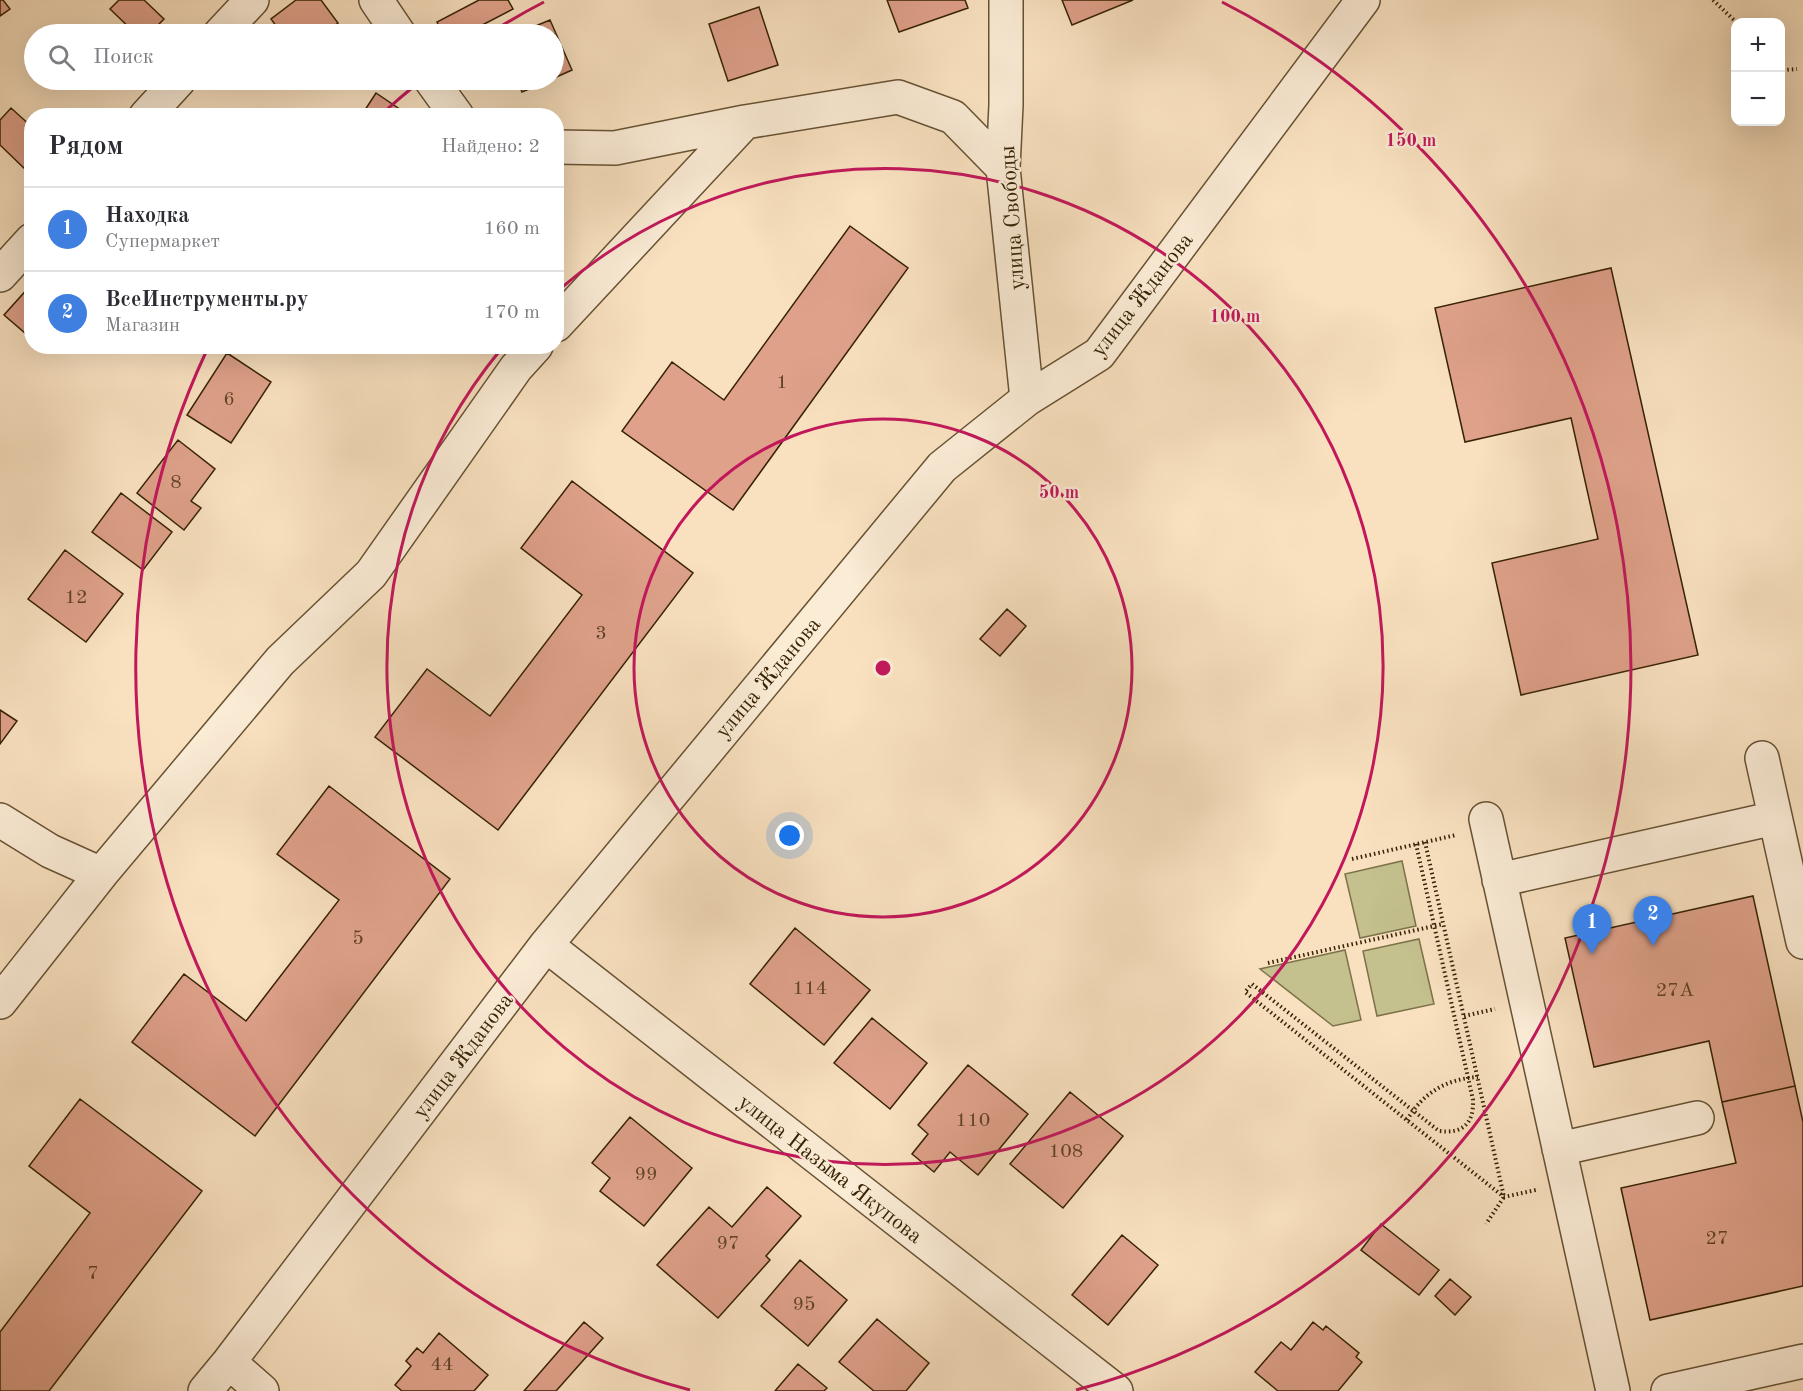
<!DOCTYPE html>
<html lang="ru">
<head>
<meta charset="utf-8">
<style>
  :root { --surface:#fff; --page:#f2f2f3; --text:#2b2b33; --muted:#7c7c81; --line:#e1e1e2; --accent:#0b8043 }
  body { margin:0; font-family:"Old Standard TT",serif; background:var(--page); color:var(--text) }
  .controls { position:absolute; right:18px; top:18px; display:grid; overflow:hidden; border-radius:12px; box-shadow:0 6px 24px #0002 }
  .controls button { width:54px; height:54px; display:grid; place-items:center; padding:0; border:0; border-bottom:2px solid var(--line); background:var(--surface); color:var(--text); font:30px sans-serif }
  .you { position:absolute; left:790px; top:836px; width:21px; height:21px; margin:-15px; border:4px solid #fff; border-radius:50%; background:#1a73e8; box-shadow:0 0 0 9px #1a73e833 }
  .badge { display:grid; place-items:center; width:39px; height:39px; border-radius:50%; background:var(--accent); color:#fff; font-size:20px; font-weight:700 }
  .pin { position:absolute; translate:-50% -50px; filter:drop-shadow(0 2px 3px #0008) }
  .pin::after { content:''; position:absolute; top:32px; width:21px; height:18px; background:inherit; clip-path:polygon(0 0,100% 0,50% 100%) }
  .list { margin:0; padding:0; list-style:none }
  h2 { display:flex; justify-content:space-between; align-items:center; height:78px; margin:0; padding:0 24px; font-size:26px }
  h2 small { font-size:20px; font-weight:400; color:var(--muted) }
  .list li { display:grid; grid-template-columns:39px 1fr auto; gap:18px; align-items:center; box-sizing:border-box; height:84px; padding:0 24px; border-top:2px solid var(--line) }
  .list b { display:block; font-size:22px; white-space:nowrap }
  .list p { margin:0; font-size:20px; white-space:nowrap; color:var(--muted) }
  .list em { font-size:20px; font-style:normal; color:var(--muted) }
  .icon { flex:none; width:33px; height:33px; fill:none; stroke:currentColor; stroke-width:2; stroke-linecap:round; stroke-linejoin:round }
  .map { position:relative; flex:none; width:1803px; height:1391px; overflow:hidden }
  .search { position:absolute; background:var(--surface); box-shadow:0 6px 24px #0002; left:24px; top:24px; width:540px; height:66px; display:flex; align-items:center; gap:15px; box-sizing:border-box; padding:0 21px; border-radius:33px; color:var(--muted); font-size:22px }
  .panel { position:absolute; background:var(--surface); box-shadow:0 6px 24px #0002; left:24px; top:108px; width:540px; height:246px; border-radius:24px }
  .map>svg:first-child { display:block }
  .green { fill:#c4c18e; stroke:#7d7249; stroke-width:1.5 }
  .building { fill:#dfa18a; stroke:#362204; stroke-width:1.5 }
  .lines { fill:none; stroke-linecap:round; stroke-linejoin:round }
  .minor-casing { stroke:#675233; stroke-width:36 }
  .path { stroke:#362204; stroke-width:4; stroke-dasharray:1.5 3; stroke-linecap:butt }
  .minor { stroke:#fbecd6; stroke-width:33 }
  .ring { fill:none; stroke:#c2185b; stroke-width:3 }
  .labels { text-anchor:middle; stroke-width:5; stroke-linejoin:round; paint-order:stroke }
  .number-label { font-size:20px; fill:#604226 }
  .street-label { font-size:22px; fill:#362204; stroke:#fbecd6 }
  .centre { fill:#c2185b; stroke:#fbecd6; stroke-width:3 }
  .ring-label { font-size:18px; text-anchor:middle; font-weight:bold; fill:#c2185b; stroke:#fbecd6; stroke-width:5; stroke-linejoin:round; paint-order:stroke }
</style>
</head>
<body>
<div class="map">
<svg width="1803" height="1391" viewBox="0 0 1803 1391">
  <rect width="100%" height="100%" fill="#f9e1c0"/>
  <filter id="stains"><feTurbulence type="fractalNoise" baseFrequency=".00333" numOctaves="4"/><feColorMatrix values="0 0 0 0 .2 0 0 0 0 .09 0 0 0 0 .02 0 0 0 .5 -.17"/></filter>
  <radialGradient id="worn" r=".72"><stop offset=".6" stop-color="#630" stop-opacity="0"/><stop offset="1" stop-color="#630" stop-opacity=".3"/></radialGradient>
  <path class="green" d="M1402 861 1416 926 1360 938 1345 874Z
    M1419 939 1434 1004 1377 1016 1363 951Z
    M1345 950 1361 1020 1333 1026 1260 969Z"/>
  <path class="building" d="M0 0H3L10 9 0 16Z
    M119 0H144L164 19 149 34H136L110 9Z
    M296 0H321L338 23 322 34H282L271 19Z
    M479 0H508L513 9 465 34H443L437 22Z
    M887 0H965L968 8 899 32Z
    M1062 0H1133L1072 25Z
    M759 7 778 65 728 81 709 24Z
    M550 20 572 70 554 78V34H516Z
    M517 80H551L522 92Z
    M376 93 410 116H361Z
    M11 108 32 127V168L28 172 0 145V120Z
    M850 226 908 268 733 510 622 431 672 362 724 400Z
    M1611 268 1698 655 1521 695 1492 563 1598 539 1571 418 1465 442 1435 308Z
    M30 286 32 287V339L4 315Z
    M227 353 271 382 231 443 187 415Z
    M178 440 215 469 191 501 201 508 184 530 137 493Z
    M572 481 693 573 498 830 375 737 427 669 490 716 582 595 521 548Z
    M121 493 172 532 143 570 92 532Z
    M65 550 123 594 86 642 28 599Z
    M1007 609 1026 626 1000 656 980 639Z
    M0 710 17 721 0 744Z
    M329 786 450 879 255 1136 132 1042 184 974 246 1021 339 900 277 854Z
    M1753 896 1795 1086 1722 1102 1709 1041 1594 1067 1565 938Z
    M795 928 870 990 824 1045 750 984Z
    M872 1018 927 1063 890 1109 834 1063Z
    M968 1065 1028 1114 978 1175 950 1152 934 1172 912 1154 928 1134 918 1125Z
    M1795 1086 1803 1122V1286L1650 1320 1621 1188 1736 1163 1722 1102Z
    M1070 1092 1123 1136 1063 1208 1010 1164Z
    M80 1099 202 1191 49 1391H0V1332L90 1213 29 1166Z
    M630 1117 692 1168 644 1226 600 1191 610 1178 592 1163Z
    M767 1187 801 1216 766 1256 770 1260 718 1318 657 1265 709 1207 732 1227Z
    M1381 1224 1439 1270 1419 1295 1361 1250Z
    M1122 1235 1158 1265 1108 1325 1072 1295Z
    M800 1260 847 1300 808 1346 761 1306Z
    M1450 1279 1471 1297 1455 1315 1435 1296Z
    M877 1319 929 1363 906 1391H874L839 1362Z
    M584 1322 603 1338 556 1391H524Z
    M1313 1322 1323 1330 1326 1326 1359 1353 1356 1357 1362 1362 1338 1391H1278L1255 1372 1281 1342 1291 1350Z
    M439 1333 488 1375 474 1391H402L395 1385 411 1366 406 1361 417 1348 423 1353Z
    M798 1364 827 1388 824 1391H775Z"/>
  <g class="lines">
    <defs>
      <path id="minor" d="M376 0 399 34
        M1006 0V105L1003 168 1027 399
        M220 34 252 0
        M431 80 457 116
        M146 116 179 80
        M556 147 615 148 745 122 898 97 953 117 1003 168
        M0 275 32 240
        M556 325 745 122
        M1762 758 1803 942
        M1486 819 1613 1391
        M0 820 50 851 101 874
        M1499 880 1775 818
        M546 945 1116 1391
        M0 1002 101 874 280 661 371 574 516 368 536 346
        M1559 1149 1697 1118
        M229 1362 262 1391
        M205 1391 229 1362 546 945 942 467 1027 399 1099 354 1363 0
        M1668 1391 1803 1361"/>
    </defs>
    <use href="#minor" class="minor-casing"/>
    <path class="path" d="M1713 0 1736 22
      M1780 66 1784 70 1797 69
      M1425 842 1504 1197 1486 1224
      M1416 844 1473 1100C1474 1124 1462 1134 1439 1131L1252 984 1245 992 1504 1197 1536 1190
      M1352 859 1456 835
      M1268 963 1443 924
      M1464 1016 1495 1009
      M1407 1120C1423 1093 1446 1079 1478 1077"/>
    <use href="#minor" class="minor"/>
  </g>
  <g class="ring">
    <circle cx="883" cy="668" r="249"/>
    <path d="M560 289A498 498 0 1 1 502 348"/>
    <path d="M690 1390A747 747 0 0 1 206 352M383 113A747 747 0 0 1 418 83M493 31A747 747 0 0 1 544 2M1222 2A747 747 0 0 1 1076 1390"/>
  </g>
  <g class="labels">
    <g class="number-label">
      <text x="782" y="388">1</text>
      <text x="229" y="405">6</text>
      <text x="176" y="488">8</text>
      <text x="76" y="603">12</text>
      <text x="601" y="639">3</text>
      <text x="358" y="944">5</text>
      <text x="810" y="994">114</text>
      <text x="1675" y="996">27А</text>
      <text x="973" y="1126">110</text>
      <text x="1066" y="1157">108</text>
      <text x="646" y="1180">99</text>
      <text x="1717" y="1244">27</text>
      <text x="728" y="1249">97</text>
      <text x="93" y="1279">7</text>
      <text x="804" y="1310">95</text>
      <text x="442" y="1370">44</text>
    </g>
    <g class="street-label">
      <text transform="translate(1011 218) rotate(-94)" y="8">улица Свободы</text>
      <text transform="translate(1141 294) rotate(-52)" y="8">улица Жданова</text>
      <text transform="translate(767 677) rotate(-50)" y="8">улица Жданова</text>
      <text transform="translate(462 1055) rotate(-53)" y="8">улица Жданова</text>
      <text transform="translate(831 1168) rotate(38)" y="8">улица Назыма Якупова</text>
    </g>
  </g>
  <circle cx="883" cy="668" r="9" class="centre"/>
  <g class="ring-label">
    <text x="1411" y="146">150 m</text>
    <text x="1235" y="322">100 m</text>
    <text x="1059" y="498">50 m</text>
  </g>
  <rect width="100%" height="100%" filter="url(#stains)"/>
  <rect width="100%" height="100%" fill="url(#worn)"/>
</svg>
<div class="controls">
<button>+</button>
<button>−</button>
</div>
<div class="you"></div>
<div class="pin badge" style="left:1592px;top:954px;background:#3f7fe0">1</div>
<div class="pin badge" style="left:1653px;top:946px;background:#3f7fe0">2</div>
<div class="search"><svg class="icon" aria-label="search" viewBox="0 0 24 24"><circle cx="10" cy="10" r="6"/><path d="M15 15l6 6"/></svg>Поиск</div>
<section class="panel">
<h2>Рядом<small>Найдено: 2</small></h2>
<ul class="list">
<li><span class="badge" style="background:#3f7fe0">1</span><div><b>Находка</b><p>Супермаркет</p></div><em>160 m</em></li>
<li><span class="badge" style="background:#3f7fe0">2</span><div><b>ВсеИнструменты.ру</b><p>Магазин</p></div><em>170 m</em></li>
</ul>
</section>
</div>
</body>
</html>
